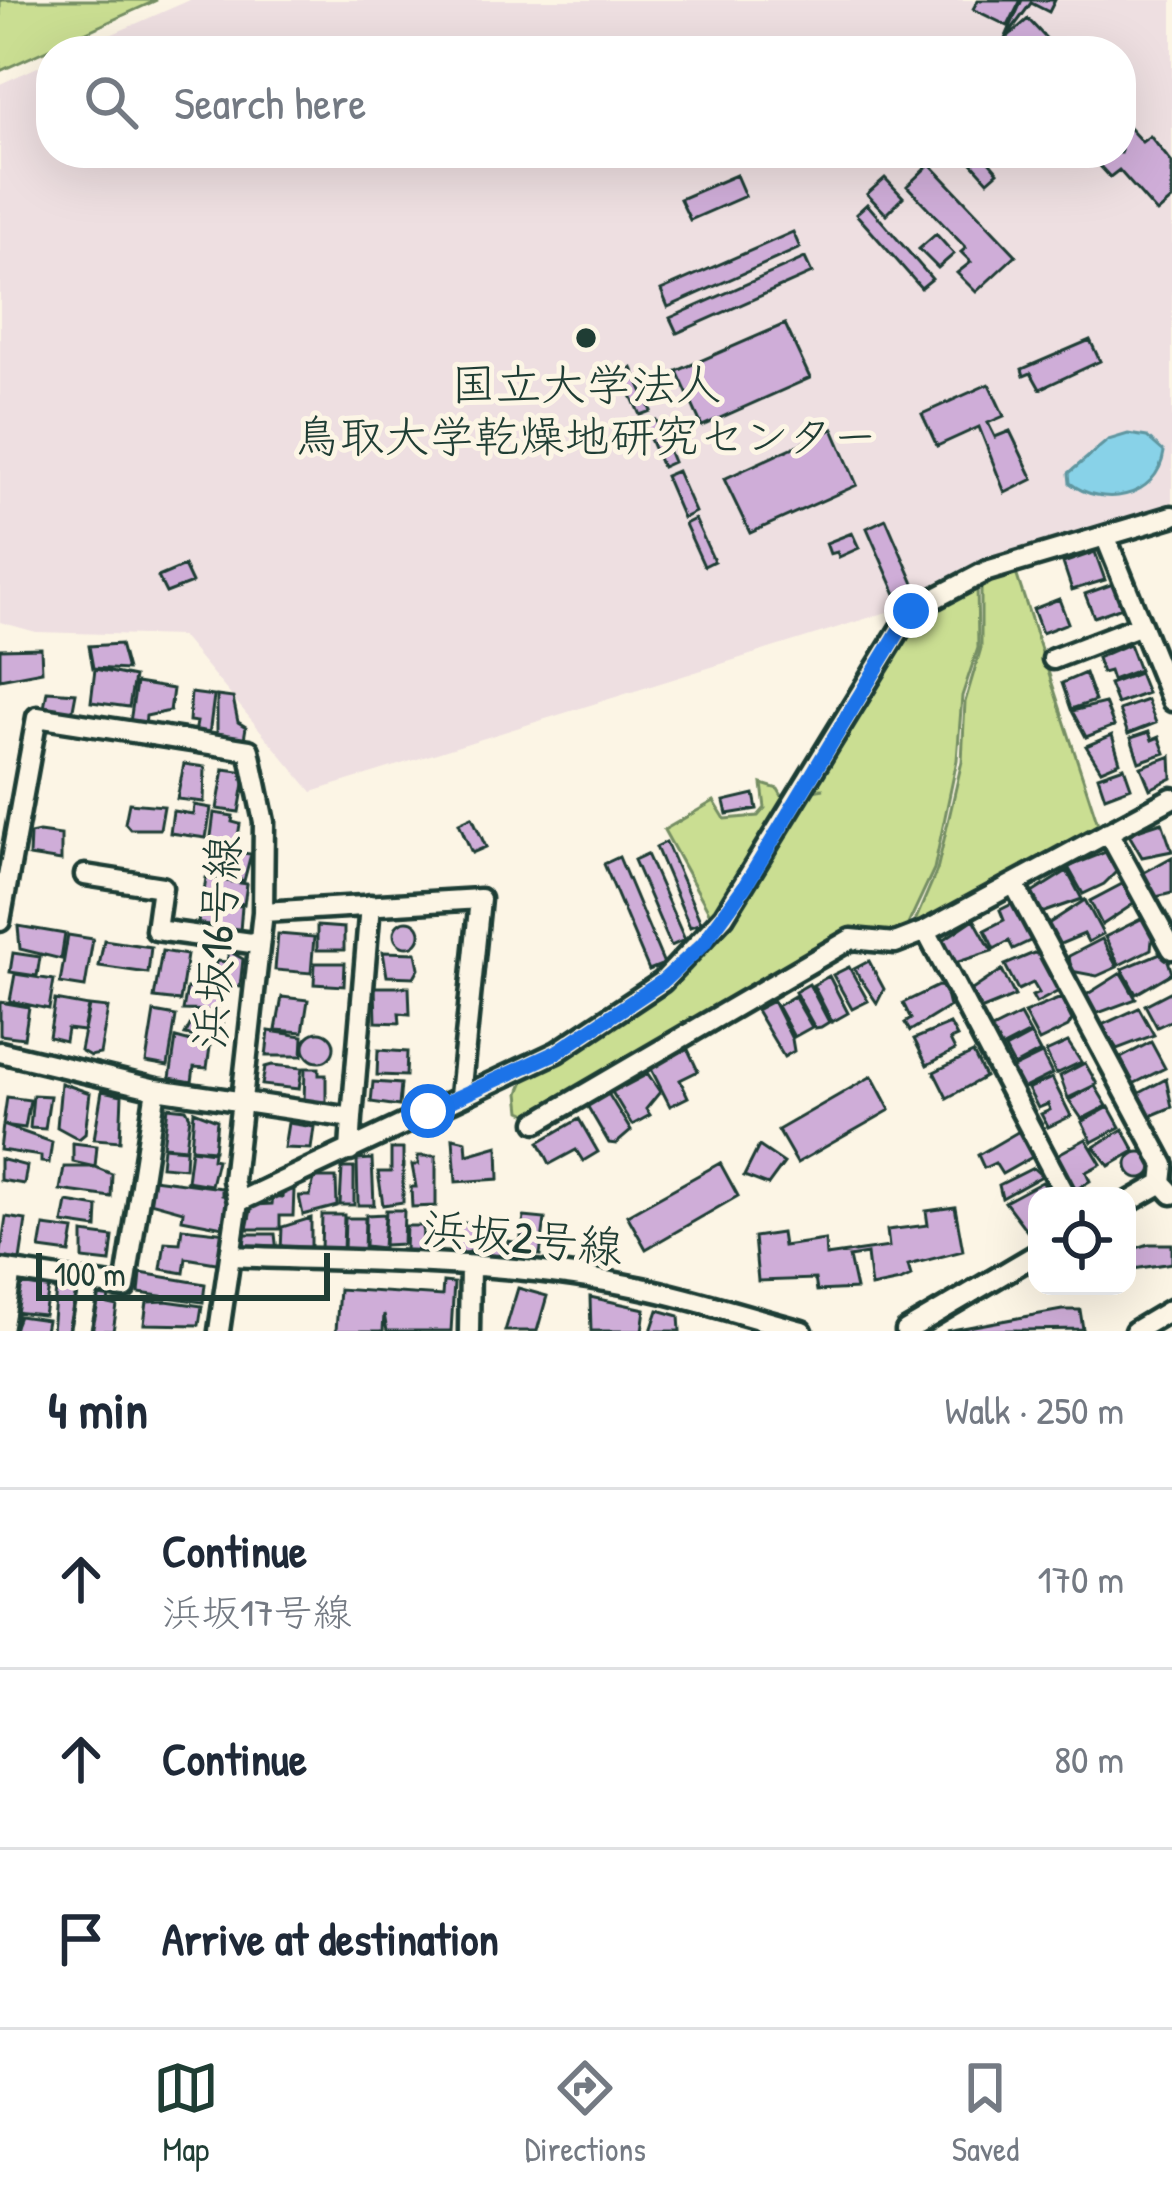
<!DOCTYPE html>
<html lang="en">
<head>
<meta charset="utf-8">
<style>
  :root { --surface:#fff; --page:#f2f2f3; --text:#1f2937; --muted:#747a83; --line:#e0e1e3; --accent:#1f3d34 }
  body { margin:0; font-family:"Patrick Hand","Klee One",sans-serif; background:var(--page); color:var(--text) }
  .controls { position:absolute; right:36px; bottom:36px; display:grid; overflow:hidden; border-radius:24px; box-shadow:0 12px 48px #0002 }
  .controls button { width:108px; height:108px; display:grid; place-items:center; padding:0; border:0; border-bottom:3px solid var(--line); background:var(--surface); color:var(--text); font:60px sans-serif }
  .scale { position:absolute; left:36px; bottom:30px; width:294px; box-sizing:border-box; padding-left:12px; border:6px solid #1f3d34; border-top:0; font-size:33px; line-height:42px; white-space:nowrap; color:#1f3d34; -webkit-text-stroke:9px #fcf5e5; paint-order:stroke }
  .stop { position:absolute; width:36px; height:36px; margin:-27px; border:9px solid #1a73e8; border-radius:50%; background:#fff }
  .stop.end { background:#1a73e8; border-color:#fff; box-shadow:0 3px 12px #0008 }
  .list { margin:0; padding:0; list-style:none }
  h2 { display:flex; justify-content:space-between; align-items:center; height:156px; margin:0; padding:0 48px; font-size:51px }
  h2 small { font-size:39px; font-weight:400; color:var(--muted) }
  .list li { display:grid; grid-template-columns:78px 1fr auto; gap:36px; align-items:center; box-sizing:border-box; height:180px; padding:0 48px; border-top:3px solid var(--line) }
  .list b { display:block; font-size:45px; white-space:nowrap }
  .list p { margin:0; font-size:39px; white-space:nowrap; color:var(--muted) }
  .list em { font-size:39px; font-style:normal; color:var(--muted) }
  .icon { flex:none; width:66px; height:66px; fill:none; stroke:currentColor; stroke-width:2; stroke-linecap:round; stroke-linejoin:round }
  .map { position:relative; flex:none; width:1172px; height:1331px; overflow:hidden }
  .search { position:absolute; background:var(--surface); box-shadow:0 12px 48px #0002; left:36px; right:36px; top:36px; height:132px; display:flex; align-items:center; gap:30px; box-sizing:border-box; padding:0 42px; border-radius:48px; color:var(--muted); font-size:45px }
  .sheet { height:696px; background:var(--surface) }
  nav { display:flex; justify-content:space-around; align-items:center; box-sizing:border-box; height:168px; border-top:3px solid var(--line); background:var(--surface); font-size:33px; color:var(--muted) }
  nav a { display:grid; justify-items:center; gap:6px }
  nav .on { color:var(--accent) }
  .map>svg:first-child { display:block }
  .built { fill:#eedfe1 }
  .green { fill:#cade92; stroke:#748e63; stroke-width:3 }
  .water { fill:#88d2e8; stroke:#5e96a0; stroke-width:3 }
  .building { fill:#cfadd8; stroke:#1f3d34; stroke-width:3 }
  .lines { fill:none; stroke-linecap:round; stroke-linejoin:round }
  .minor-casing { stroke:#1f3d34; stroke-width:27 }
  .minor { stroke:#fcf5e5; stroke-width:18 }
  .route { stroke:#1a73e8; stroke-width:15 }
  .poi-dot { fill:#1f3d34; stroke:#fcf5e5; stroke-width:4.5 }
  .labels { text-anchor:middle; stroke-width:10; stroke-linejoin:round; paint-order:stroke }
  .poi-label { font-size:45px; fill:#1f3d34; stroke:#fcf5e5 }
  .street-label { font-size:45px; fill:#1f3d34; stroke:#fcf5e5 }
</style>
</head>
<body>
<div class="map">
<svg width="1172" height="1331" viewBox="0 0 1172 1331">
  <rect width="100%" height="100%" fill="#fcf5e5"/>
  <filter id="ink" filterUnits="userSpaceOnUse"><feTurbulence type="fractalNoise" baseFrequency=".00833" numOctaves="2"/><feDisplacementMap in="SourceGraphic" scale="24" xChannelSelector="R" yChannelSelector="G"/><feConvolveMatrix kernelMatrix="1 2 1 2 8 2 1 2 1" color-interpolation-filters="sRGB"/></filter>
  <g filter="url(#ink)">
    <path class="built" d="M190 0H1172V523L312 792 181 636 36 632 0 622V84L51 61V153H1121V51H74Z"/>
    <path class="green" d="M0 0H157L0 71Z
      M1014 567 1099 827 911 931 937 870 962 761 965 702 981 648V581Z
      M977 582 978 648 962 696 957 760 934 869 906 929 901 934H870L545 1109 530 1115 521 1111 519 1093 527 1073 665 987 807 792 824 789H810L918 614Z
      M762 784 778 789 786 803 714 921 664 830 714 801 725 819 758 816 765 808Z"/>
    <path class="water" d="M1128 434 1147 437 1164 452C1157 500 1100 507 1070 483L1069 473 1108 440Z"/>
    <path class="building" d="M978 0H1021L1008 26 973 9Z
      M1022 0H1055L1049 12 1031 3 1005 39Z
      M1028 19 1058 51H996L994 49Z
      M1121 119 1142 142 1150 136 1172 163V200L1157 213 1119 170 1110 177 1088 153H1121Z
      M963 153H982L998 172 988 181Z
      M930 164 1016 255 976 292 957 273 971 262 961 252 966 248 907 186Z
      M736 175 745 196 690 220 680 199Z
      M885 178 903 197 886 214 867 194Z
      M867 204 932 279 921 288 856 214Z
      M793 232 800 248 668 307 661 290Z
      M936 234 954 254 938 268 919 249Z
      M805 258 812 273 677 333 670 318Z
      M785 324 810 378 702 426 677 371Z
      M1090 340 1100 361 1040 389 1031 373 1024 376 1022 369Z
      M632 368 651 411 640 415 621 373Z
      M989 384 1004 416 988 423 995 437 1010 431 1033 479 1005 493 979 427 937 446 922 414Z
      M656 420 673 462 662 467 644 425Z
      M833 429 857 485 750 533 724 479Z
      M677 471 695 512 683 518 665 476Z
      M695 519 714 561 704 566 685 524Z
      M886 519 915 586 896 594 867 528Z
      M852 533 859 548 839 557 837 552 830 554 826 543Z
      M1095 552 1105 580 1072 590 1063 563Z
      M184 566 192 583 166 593 158 577Z
      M1113 584 1122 607 1094 617 1085 594Z
      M1059 599 1068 623 1042 633 1033 609Z
      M120 644 127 670 93 668 89 646Z
      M1129 644 1139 670 1112 680 1109 671 1102 673 1097 658Z
      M41 648 42 671 0 679V649Z
      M95 669 134 677 129 707 91 702Z
      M1085 673 1095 701 1071 709 1062 683Z
      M1139 673 1147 693 1117 704 1109 684Z
      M136 683 173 689 170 711 146 716 145 725 130 722Z
      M47 691 76 693 72 714 44 708Z
      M191 693 214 696 209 735 195 733 197 722 189 721Z
      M217 696 233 698 238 722 246 727 244 739 217 733Z
      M1147 700 1156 723 1128 734 1119 710Z
      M1105 703 1114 726 1086 737 1072 711Z
      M1149 732 1152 740 1159 737 1165 753 1139 762 1131 738Z
      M1112 735 1120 762 1101 770 1086 746Z
      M1171 756 1172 778 1150 789 1141 767Z
      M184 764 205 767 204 802 177 799Z
      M1124 767 1131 787 1105 797 1098 776Z
      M224 769 246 772 239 812 217 809Z
      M754 794 757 809 727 814 724 801Z
      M129 803 164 806 160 829H130L125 823Z
      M194 805 211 808 206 838 170 833 173 811 193 814Z
      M214 813 233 816 232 822 240 824 237 843 210 844Z
      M472 817 486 847 472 853 459 823Z
      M1162 822 1172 851 1142 857 1128 833Z
      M39 832 61 835V861L29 856 30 834Z
      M666 842 701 923 690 927 656 847Z
      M214 850 251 854 244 881 211 872Z
      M1108 851 1122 866 1104 884 1083 894 1068 867Z
      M647 854 685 940 671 946 634 860Z
      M619 857 664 964 649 970 604 864Z
      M1172 857V893L1156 897 1143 873Z
      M1067 871 1082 899 1042 913 1032 893Z
      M206 878 247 884 244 904 203 899Z
      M1124 883 1135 903 1102 925 1090 901Z
      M1085 900 1103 934 1088 942 1084 934 1058 945 1048 924Z
      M200 901 242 906 240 931 198 926Z
      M1012 904 1034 939 1013 949 1009 941 994 949 985 930 1004 920 1000 910Z
      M1145 917 1153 932 1151 949 1119 965 1105 937Z
      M974 919 992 951 955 963 943 940Z
      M394 934a13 13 0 1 1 26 0a13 13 0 1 1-26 0Z
      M18 926 65 934 61 959 20 949Z
      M317 926 344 928V950H317Z
      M278 934 314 937 311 973 275 970Z
      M68 935 93 939 85 987 60 983Z
      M1102 939 1117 967 1097 976 1071 971 1069 956Z
      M104 940 151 947 148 973 99 966Z
      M162 951 187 955 180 1001 154 998Z
      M229 951 243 959 240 987 214 985 216 961 227 962Z
      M1165 951 1172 973 1136 994 1122 969Z
      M383 952 416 953 419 968 414 977 387 976Z
      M13 953 40 957 37 976 10 972Z
      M1034 953 1043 957 1061 990 1036 1003 1032 996 1039 993 1033 983 1018 990 1005 965Z
      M869 961 884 989 877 1003 854 969Z
      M315 963H345L344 986 314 984Z
      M849 967 868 1001 852 1009 833 975Z
      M1002 970 1015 996 978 1011 969 992Z
      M1121 973 1136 999 1093 1015 1083 997Z
      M15 974 54 980 49 1009 10 1001Z
      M829 976 848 1013 832 1022 813 985Z
      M809 984 829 1022 821 1027 815 1028 795 992Z
      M938 986 944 987 949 1007 910 1031 905 1023 911 1019 903 1003Z
      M375 987H409L410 1014 399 1013 400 1023 376 1022Z
      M187 988 222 993 218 1011 183 1010Z
      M1172 991V1020L1157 1027 1145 1005Z
      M794 996 812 1027 794 1037 777 1006Z
      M282 997 308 1000 303 1032 276 1030Z
      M1061 998 1072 1020 1068 1027 1039 1041 1024 1013Z
      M55 1000 88 1006 83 1031 67 1029 65 1041 49 1037Z
      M773 1001 792 1039 794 1051 784 1057 756 1010Z
      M0 1002 29 1007 24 1038 0 1035Z
      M89 1006 108 1008 100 1054 90 1056 80 1050Z
      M1139 1008 1154 1035 1117 1049 1102 1025Z
      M154 1012 176 1016 168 1066 146 1062Z
      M196 1014 222 1018 225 1034 219 1041 185 1035Z
      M1020 1015 1030 1033 999 1049 990 1030Z
      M950 1024 957 1037 950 1040 955 1050 927 1065 914 1039Z
      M269 1031 303 1036 302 1056H266Z
      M304 1047a15 15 0 1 1 30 0a15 15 0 1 1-30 0Z
      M1031 1035 1040 1052 1014 1066 1005 1049Z
      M176 1038 210 1047 207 1068 194 1067 192 1082 170 1078Z
      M684 1041 698 1071 680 1080 688 1097 670 1106 647 1061Z
      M1068 1042 1081 1062 1056 1074 1046 1052Z
      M1151 1042 1165 1068 1131 1085 1119 1059Z
      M378 1050 407 1052 406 1076 377 1075Z
      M973 1053 985 1077 947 1098 934 1072Z
      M1042 1054 1052 1074 1022 1089 1015 1086 1007 1071Z
      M1085 1063 1097 1084 1068 1098 1060 1076Z
      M272 1065 302 1068 299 1089 262 1085 265 1067Z
      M305 1068H319V1075H326V1102H304Z
      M648 1074 660 1092 646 1109 650 1115 632 1125 609 1087 622 1080 625 1086Z
      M872 1076 890 1110 797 1163 778 1130Z
      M1052 1078 1071 1116 1048 1127 1041 1114 1050 1110 1048 1104 1038 1108 1028 1089Z
      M1166 1079 1172 1107 1148 1117 1136 1095Z
      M373 1082 401 1084 399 1106 371 1102Z
      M61 1083 90 1093 85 1134 79 1139 57 1127Z
      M1095 1086 1107 1106 1082 1119 1069 1100Z
      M102 1091 122 1095 120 1141 94 1139Z
      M600 1093 609 1095 631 1131 616 1144 609 1143 585 1102Z
      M33 1095 50 1096 45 1129 30 1128Z
      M7 1097 30 1100 25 1128 3 1125Z
      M168 1107 186 1109 190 1116 186 1148 163 1146Z
      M1109 1107 1120 1127 1092 1142 1082 1122Z
      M194 1111 217 1120 214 1150 191 1148Z
      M579 1119 598 1152 583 1161 576 1150 550 1164 539 1142Z
      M288 1123 314 1127 311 1149 284 1148Z
      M3 1125 52 1142 49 1163 41 1162V1156L0 1150Z
      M1123 1129 1135 1151 1109 1166 1094 1147Z
      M1021 1130 1034 1156 1002 1174 995 1163 984 1168 978 1155Z
      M453 1138 466 1141 467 1155 498 1146 499 1179 456 1182Z
      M1086 1139 1101 1164 1086 1172 1090 1181 1075 1190 1053 1157Z
      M73 1143 97 1146 95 1167 73 1162Z
      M759 1146 784 1163 768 1185 744 1176Z
      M163 1147 186 1149 185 1168 161 1166Z
      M191 1149 213 1152 212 1159 217 1160 211 1185 187 1181Z
      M391 1149H403V1202L383 1205 378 1172H391Z
      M1127 1165a13 13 0 1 1 26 0a13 13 0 1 1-26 0Z
      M418 1156H436V1206L412 1207 411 1187H416L412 1165H418Z
      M0 1159 27 1166 24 1184 0 1180Z
      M372 1159 374 1205H358L357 1160Z
      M720 1163 738 1196 646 1249 627 1215Z
      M64 1167H95L112 1174 111 1197 60 1190Z
      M342 1168H354V1205H340Z
      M1033 1168 1042 1176 1002 1198 999 1185Z
      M314 1178H336L337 1206 303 1215 299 1196H310Z
      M153 1179 222 1188V1195L232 1197 228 1228 182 1219 183 1211 150 1202Z
      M1042 1182 1055 1196H1037L1033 1239 1005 1202Z
      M283 1190H294L293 1216H280V1229H247L252 1205 272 1204 273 1196 282 1197Z
      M67 1202 98 1207 97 1228 63 1223Z
      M955 1207 963 1251 908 1265 911 1276 900 1281 871 1287 867 1254 849 1257 856 1289 817 1291 815 1279 758 1281 754 1237 781 1233 783 1246 825 1240 826 1256 889 1247 887 1230 928 1225 926 1211Z
      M386 1210H404L403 1244 384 1245Z
      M385 1214 383 1248 365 1246 366 1215Z
      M322 1215H344L343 1253 321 1250Z
      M6 1217 26 1220 20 1260 0 1257Z
      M524 1217 545 1219 540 1255 522 1253 520 1264 505 1261 508 1241 520 1243Z
      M311 1218V1253L281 1252 282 1227Z
      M345 1218H365L364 1250H344Z
      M480 1223 503 1224 501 1256H480Z
      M449 1238a15 15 0 1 1 30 0a15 15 0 1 1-30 0Z
      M44 1226 74 1230 70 1253 40 1249Z
      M406 1226H423L422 1252 405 1251Z
      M182 1228 227 1233 222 1264 186 1258 184 1273 161 1269 165 1242 180 1243Z
      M83 1233 113 1237 110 1262 83 1259Z
      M245 1234H275L277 1252 244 1251Z
      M1149 1244H1172V1263L1127 1270V1251Z
      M141 1273 205 1284 203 1302 139 1293Z
      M443 1282 454 1283 451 1331H387L384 1314 383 1331H336L339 1289 442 1296Z
      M18 1283 49 1288 44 1315 13 1312Z
      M56 1288 80 1293 73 1331H52Z
      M518 1288 547 1296 537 1331H505Z
      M93 1294 109 1296 108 1304 117 1306 113 1331H86Z
      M590 1297 645 1309 642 1331H591Z
      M166 1301 202 1306 199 1325 144 1324 147 1302Z
      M658 1310 679 1316 680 1331H651Z
      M1062 1310H1080L1083 1329 946 1331Z
      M19 1316 47 1320 45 1331H13Z"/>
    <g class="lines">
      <defs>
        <path id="minor" d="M1106 538 1172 701
          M1053 659 1141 625
          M1108 832 1172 949
          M85 875 162 887 156 930 259 944
          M1014 884 1164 1165 1162 1183
          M263 912 480 899 460 1096
          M0 921 37 717 249 750 264 822 263 912 233 1180 238 1202
          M0 1052 156 1089 352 1118 350 1151
          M352 1118 370 905
          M537 1122 851 939 895 943 926 931
          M1066 1196 926 931 1172 798
          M1127 1203 1162 1183 1172 1194
          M230 1256C367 1262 508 1259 642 1288 695 1299 749 1317 802 1331
          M0 1269 125 1288 156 1089
          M2 1331 12 1271
          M80 1331 90 1283
          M219 1331 238 1202 557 1052 662 982 724 916 911 611 987 571 1172 516
          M469 1331 470 1266
          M906 1331 1037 1254
          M1135 1331 1172 1309"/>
      </defs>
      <use href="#minor" class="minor-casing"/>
      <use href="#minor" class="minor"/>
    </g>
  </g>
  <g class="lines" filter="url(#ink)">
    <path class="route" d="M428 1111 557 1052 662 982 703 944 745 886 911 611"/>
  </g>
  <circle class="poi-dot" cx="586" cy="338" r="12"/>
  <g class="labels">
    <g class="poi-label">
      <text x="586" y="400">国立大学法人<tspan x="586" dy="52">鳥取大学乾燥地研究センター</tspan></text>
    </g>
    <g class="street-label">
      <text transform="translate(216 942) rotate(-86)" y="16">浜坂16号線</text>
      <text transform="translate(523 1237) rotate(6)" y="16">浜坂2号線</text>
    </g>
  </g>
</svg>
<div class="controls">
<button><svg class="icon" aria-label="locate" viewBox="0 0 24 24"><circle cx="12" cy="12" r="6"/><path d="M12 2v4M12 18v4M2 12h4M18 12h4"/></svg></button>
</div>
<div class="scale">100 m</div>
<div class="stop" style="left:428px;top:1111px"></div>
<div class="stop end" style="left:911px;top:611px"></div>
<div class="search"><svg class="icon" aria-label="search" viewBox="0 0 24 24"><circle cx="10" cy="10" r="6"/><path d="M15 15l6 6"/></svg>Search here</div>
</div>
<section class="sheet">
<h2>4 min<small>Walk · 250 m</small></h2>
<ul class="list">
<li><svg class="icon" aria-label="ahead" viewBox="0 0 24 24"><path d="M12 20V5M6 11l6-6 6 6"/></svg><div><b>Continue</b><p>浜坂17号線</p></div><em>170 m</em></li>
<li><svg class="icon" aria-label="ahead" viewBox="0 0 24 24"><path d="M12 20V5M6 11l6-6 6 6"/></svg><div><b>Continue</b></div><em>80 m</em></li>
<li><svg class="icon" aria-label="arrive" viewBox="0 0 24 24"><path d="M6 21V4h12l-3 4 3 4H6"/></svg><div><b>Arrive at destination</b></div></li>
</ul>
</section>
<nav>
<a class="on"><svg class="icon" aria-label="map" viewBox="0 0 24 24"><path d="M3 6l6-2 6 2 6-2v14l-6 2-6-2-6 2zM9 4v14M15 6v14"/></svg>Map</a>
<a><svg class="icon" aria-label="directions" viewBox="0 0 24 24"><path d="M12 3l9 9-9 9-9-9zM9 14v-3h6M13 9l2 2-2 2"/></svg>Directions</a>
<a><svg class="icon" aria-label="saved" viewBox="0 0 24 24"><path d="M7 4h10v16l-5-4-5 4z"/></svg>Saved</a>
</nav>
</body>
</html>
